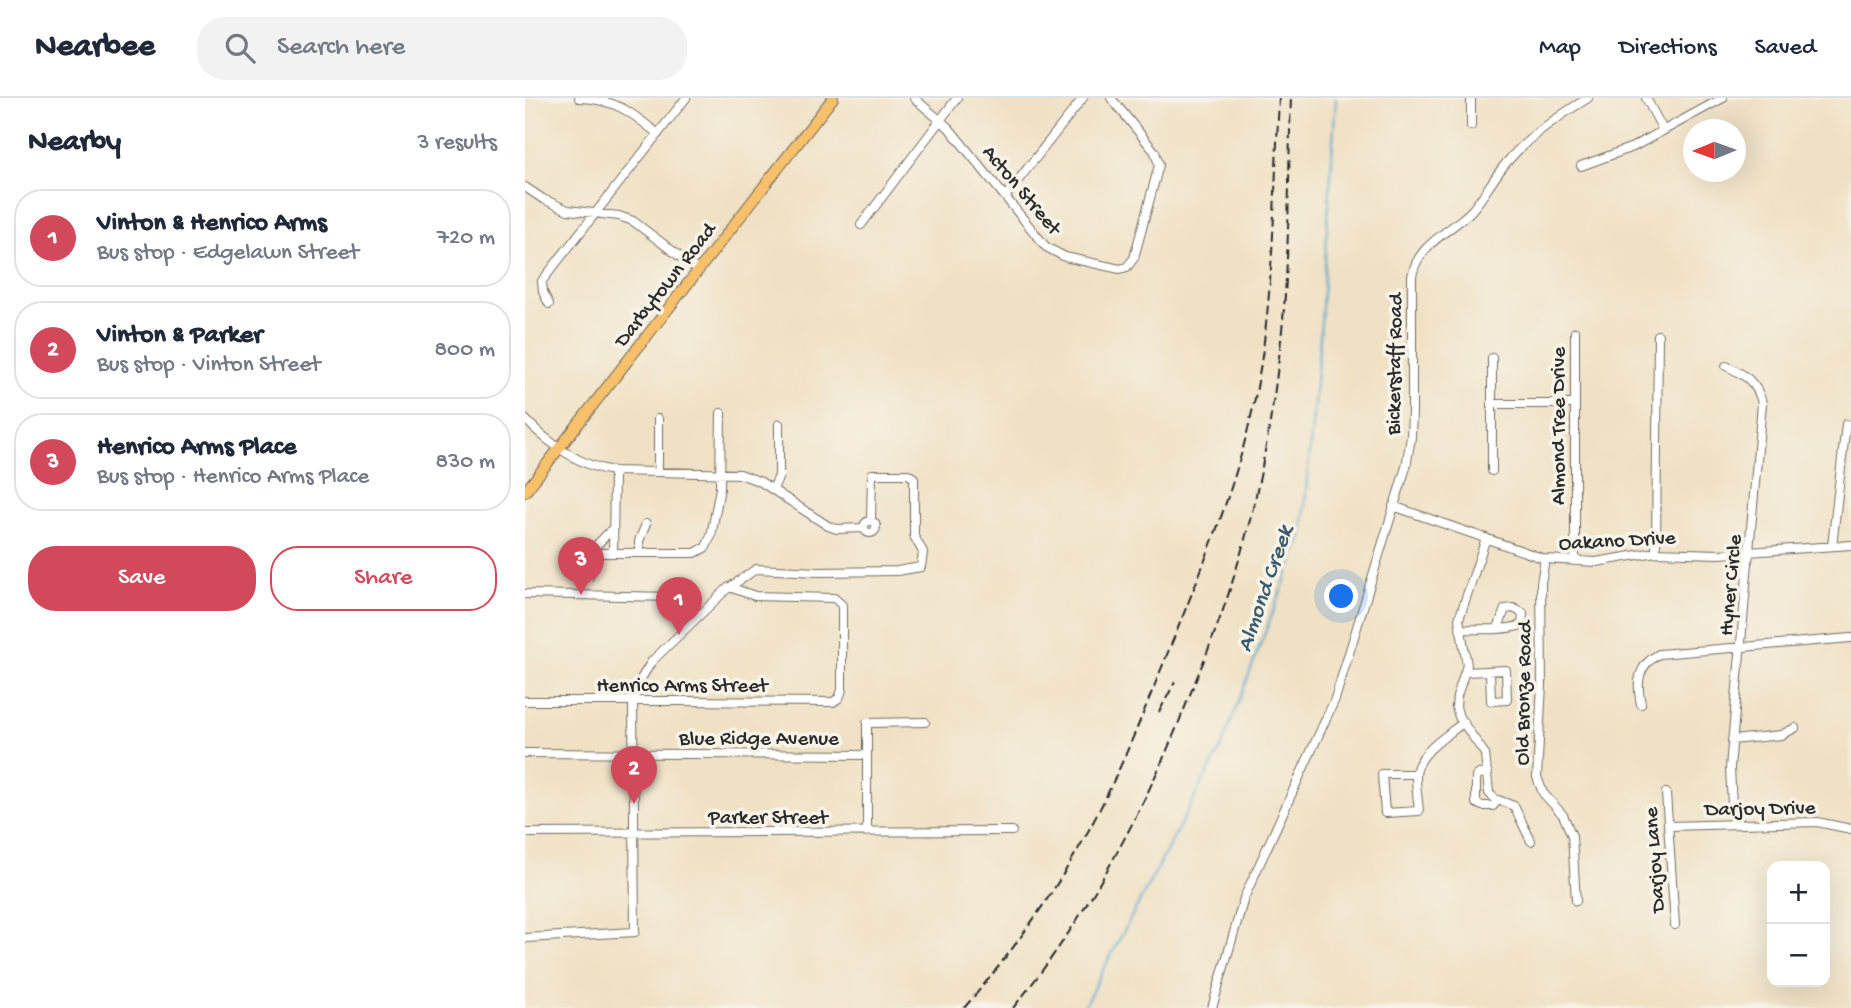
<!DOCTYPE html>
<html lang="en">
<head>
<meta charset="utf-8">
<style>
  :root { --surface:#fff; --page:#f2f2f3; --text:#1f2937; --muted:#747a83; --line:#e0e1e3; --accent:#d1495b }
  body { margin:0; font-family:"Gochi Hand",sans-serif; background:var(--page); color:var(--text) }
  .controls { position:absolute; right:21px; bottom:21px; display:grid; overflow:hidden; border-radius:14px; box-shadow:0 7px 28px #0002 }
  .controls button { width:63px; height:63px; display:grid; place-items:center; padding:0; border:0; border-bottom:2px solid var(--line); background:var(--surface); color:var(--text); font:35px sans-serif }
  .compass { position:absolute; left:1158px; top:21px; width:63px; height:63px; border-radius:50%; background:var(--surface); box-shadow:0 7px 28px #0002; rotate:269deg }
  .you { position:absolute; left:817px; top:499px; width:24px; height:24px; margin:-18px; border:5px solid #fff; border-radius:50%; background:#1a73e8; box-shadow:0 0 0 10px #1a73e833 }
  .badge { display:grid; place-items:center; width:46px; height:46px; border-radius:50%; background:var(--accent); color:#fff; font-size:23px; font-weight:700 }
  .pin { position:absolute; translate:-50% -58px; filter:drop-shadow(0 2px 4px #0008) }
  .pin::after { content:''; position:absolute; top:37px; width:24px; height:21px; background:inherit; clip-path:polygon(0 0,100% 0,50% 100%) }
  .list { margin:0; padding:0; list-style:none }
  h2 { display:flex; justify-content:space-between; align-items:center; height:91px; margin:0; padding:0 28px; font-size:30px }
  h2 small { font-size:23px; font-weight:400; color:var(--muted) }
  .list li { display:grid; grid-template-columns:46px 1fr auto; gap:21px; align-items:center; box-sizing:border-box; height:98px; margin:0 14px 14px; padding:0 14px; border:2px solid var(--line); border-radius:28px }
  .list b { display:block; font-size:26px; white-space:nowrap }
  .list p { margin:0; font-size:23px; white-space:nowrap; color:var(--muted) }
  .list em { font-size:23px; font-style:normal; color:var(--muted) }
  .actions { display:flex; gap:14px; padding:21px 28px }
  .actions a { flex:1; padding:16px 0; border:2px solid var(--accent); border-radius:28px; text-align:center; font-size:24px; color:var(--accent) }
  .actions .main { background:var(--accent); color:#fff }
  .icon { flex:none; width:38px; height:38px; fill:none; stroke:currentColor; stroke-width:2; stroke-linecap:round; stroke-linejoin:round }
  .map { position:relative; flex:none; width:1326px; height:910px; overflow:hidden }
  header { display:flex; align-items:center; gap:42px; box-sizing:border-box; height:98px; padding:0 35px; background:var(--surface); border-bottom:2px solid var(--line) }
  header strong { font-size:33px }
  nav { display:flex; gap:38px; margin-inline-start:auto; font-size:24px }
  .search { width:490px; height:63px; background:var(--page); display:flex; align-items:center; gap:18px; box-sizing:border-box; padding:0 24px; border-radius:28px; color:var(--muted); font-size:26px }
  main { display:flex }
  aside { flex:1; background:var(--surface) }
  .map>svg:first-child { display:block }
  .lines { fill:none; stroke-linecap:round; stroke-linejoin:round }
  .stream { stroke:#51a4cc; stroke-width:2 }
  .minor-casing { stroke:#706b61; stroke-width:10 }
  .major-casing { stroke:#706b61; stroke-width:12 }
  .minor { stroke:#fff; stroke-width:8 }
  .major { stroke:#f7c06b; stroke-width:10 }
  .rail { stroke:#2b2b2b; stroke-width:2; stroke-dasharray:10 5; stroke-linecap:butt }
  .labels { text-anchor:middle; stroke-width:7; stroke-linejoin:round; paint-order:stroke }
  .street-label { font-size:21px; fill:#2b2b2b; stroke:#f7f3e8 }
  .water-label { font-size:23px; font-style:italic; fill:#3a5b6b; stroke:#f7f3e8 }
</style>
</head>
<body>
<header>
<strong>Nearbee</strong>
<div class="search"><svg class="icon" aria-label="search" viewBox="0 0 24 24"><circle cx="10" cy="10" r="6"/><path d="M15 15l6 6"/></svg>Search here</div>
<nav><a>Map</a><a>Directions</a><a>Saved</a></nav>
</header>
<main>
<aside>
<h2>Nearby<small>3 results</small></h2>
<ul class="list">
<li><span class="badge">1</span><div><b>Vinton &amp; Henrico Arms</b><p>Bus stop · Edgelawn Street</p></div><em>720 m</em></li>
<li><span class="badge">2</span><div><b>Vinton &amp; Parker</b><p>Bus stop · Vinton Street</p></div><em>800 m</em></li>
<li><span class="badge">3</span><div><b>Henrico Arms Place</b><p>Bus stop · Henrico Arms Place</p></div><em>830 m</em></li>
</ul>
<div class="actions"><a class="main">Save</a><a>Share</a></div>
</aside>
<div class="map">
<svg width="1326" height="910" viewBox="0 0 1326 910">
  <rect width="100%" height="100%" fill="#f7f3e8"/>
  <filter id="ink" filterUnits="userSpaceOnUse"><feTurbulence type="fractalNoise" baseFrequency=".0143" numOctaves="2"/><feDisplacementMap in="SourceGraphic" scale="14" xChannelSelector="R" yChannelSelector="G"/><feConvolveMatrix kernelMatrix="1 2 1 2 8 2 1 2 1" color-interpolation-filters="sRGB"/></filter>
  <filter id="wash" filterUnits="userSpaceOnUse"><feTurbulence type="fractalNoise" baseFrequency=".00686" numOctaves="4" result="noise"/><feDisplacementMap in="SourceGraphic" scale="28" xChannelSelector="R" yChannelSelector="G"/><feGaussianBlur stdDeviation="1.57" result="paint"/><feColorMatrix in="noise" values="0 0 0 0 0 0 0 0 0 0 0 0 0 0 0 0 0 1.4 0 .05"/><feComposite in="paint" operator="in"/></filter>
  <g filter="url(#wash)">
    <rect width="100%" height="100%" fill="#f0e1c4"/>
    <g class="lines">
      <path class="stream" d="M558 910 696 650 777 438 795 239 811 0"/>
    </g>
  </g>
  <g filter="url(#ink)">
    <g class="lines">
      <defs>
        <path id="minor" d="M54 0C90 1 106 14 133 36
          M389 0 424 30 521 149 540 159 595 171 602 169 609 160 634 67 630 54 586 0
          M1121 0 1138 32
          M946 28V0
          M1056 68 1108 49 1198 0
          M0 89 18 101 43 112 94 118 108 123 174 173
          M480 99 558 0
          M336 127 432 0
          M24 206 18 194 17 183 161 0
          M1050 234V463
          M967 260V373
          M1201 268C1219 276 1232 284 1237 305L1205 670 1208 726
          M967 306H1050
          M0 321C23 345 56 369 89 373L215 376 236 384 303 428 312 431 339 430
          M133 321V374
          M89 373 88 455H170L181 449 186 438 195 390 196 315
          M248 391 254 378V326
          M868 408 1020 461 1071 464 1131 454 1194 456 1326 447
          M339 429a6 6 0 1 1 12 0a6 6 0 1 1-12 0Z
          M961 440 934 521 942 567 932 598 931 609 934 619 960 656 964 695 970 701 989 708 1006 743
          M1307 448 1321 326
          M1131 454 1133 237
          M64 455H88
          M114 455V443L121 426
          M1020 461 1016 485 1017 586 1012 679 1018 695 1038 717 1047 738 1051 803
          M64 479V455L88 430
          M205 489 231 471 294 474 372 473 396 469 398 454 389 438V380L383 376H347L346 423
          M0 496 148 499 157 502 174 517
          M935 531C955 531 978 533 997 527L998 515 988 510 980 511 973 530
          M941 574 981 572 982 602 966 603 965 573
          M0 603C103 603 205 603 308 604L314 600 317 592V507L309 500 230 498 204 489 127 563 114 584 108 603 110 834 0 840
          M1116 606C1111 584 1113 567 1134 556L1326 540
          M1207 642 1256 637 1270 630
          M0 655 342 657
          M963 675 954 676 951 679V705L957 708H968L973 702
          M890 676H857L860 715 894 713C893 702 891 690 891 679 890 656 923 637 939 624
          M1141 695 1150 827
          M1144 728 1292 724 1326 731
          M342 734V625L400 624
          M0 735 487 733
          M687 910 719 800 810 601 881 369 886 339 887 313V178C893 145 926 134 947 112 960 97 969 79 982 64 1005 37 1034 18 1063 0"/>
        <path id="major" d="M0 394 308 0"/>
      </defs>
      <use href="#minor" class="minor-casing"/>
      <use href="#major" class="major-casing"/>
      <use href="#minor" class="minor"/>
      <use href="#major" class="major"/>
      <path class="rail" d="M634 614 650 584
        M439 910C487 855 531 793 566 728 600 665 625 597 653 530 684 453 715 377 731 295 749 198 749 98 754 0
        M488 910C564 817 620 711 664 599 682 555 700 511 713 465 736 390 749 310 757 232 765 155 763 77 766 0"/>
    </g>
  </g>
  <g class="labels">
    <g class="street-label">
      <text transform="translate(498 91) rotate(50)" y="7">Acton Street</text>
      <text transform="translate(139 186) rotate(-52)" y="7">Darbytown Road</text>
      <text transform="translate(868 266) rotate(-89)" y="7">Bickerstaff Road</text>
      <text transform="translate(1032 328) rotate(-90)" y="7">Almond Tree Drive</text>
      <text transform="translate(1092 441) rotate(-3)" y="7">Oakano Drive</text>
      <text transform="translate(1204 487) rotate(-85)" y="7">Hyner Circle</text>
      <text x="157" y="593">Henrico Arms Street</text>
      <text transform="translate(997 595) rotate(-89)" y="7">Old Bronze Road</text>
      <text x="234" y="646">Blue Ridge Avenue</text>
      <text transform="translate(1235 709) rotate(-1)" y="7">Darjoy Drive</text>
      <text x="243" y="725">Parker Street</text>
      <text transform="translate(1128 762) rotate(-94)" y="7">Darjoy Lane</text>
    </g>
    <g class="water-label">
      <text transform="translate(738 490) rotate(-71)" y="8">Almond Creek</text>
    </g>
  </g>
</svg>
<div class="controls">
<button>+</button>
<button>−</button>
</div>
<svg class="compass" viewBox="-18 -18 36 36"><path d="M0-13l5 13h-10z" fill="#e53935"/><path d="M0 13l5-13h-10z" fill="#747a83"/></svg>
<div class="you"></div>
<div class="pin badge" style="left:154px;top:537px">1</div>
<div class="pin badge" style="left:109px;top:706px">2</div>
<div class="pin badge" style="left:56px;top:497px">3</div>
</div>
</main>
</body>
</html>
